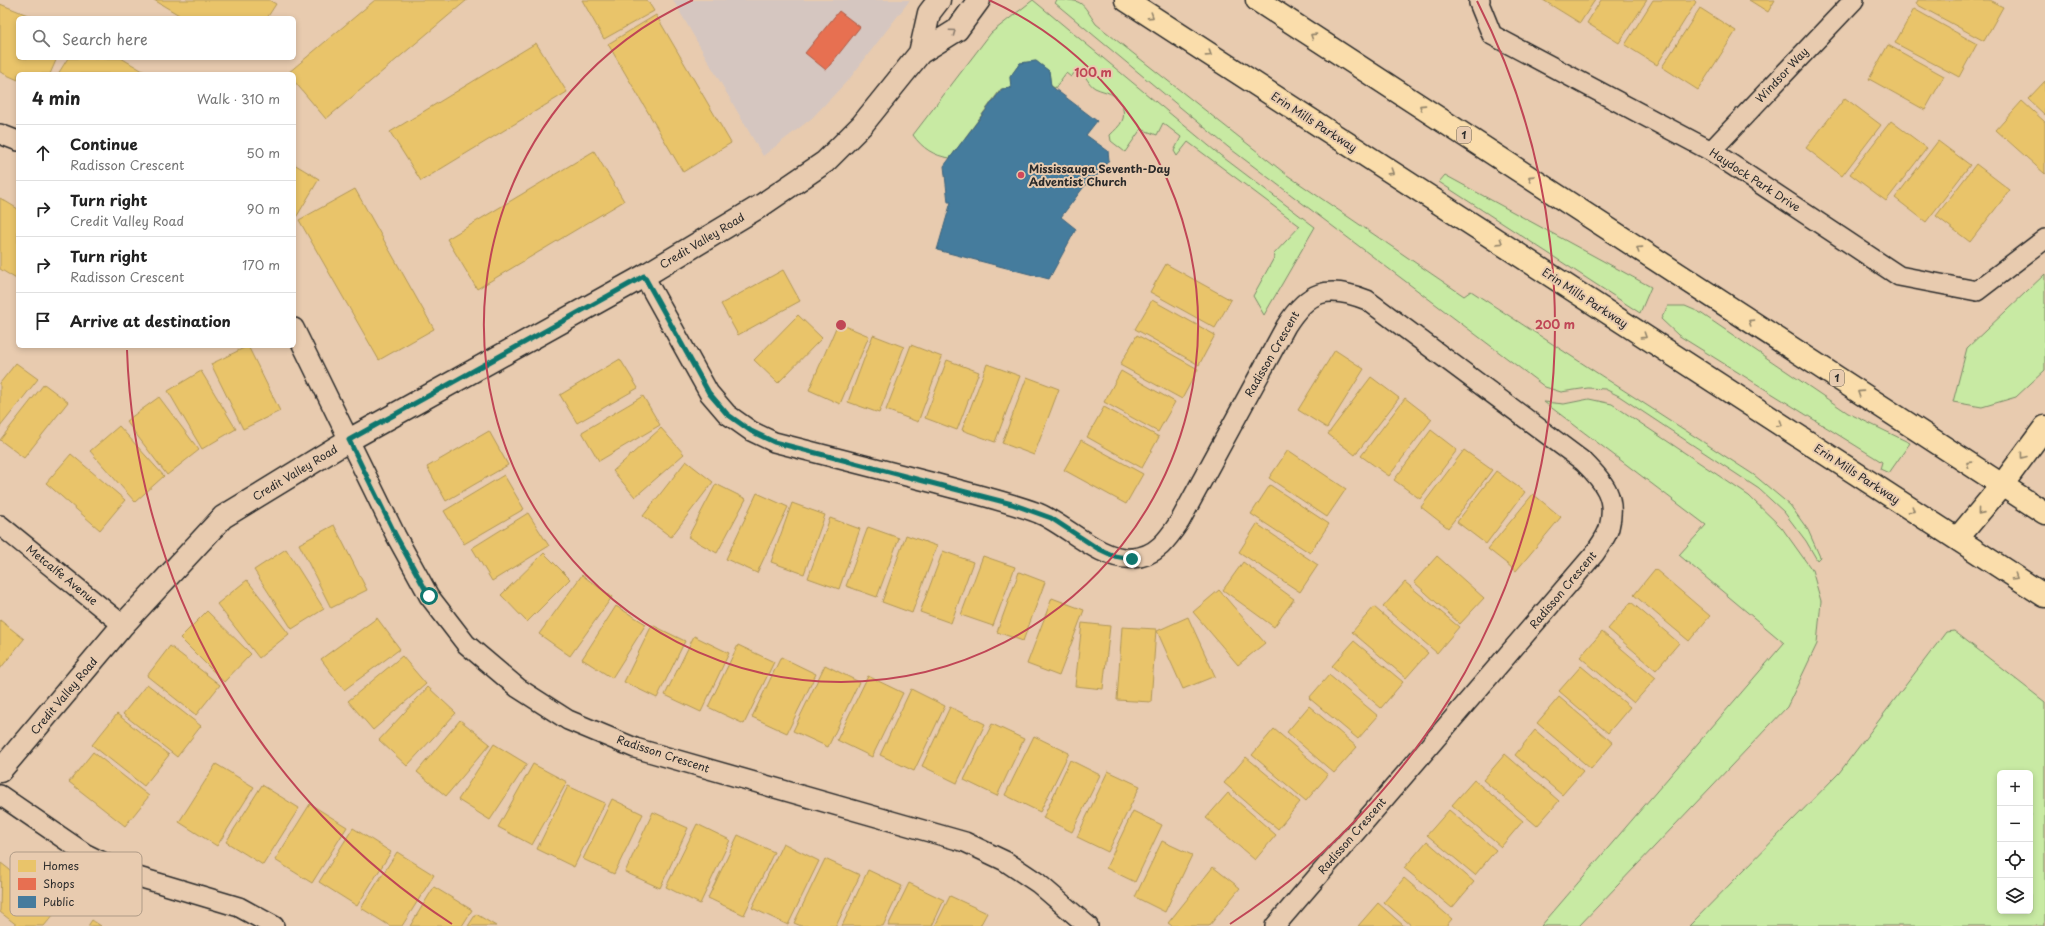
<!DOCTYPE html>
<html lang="en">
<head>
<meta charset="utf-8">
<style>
  :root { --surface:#fff; --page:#f2f2f2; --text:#222; --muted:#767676; --line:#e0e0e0 }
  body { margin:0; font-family:"Playpen Sans",sans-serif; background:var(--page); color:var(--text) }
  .controls { position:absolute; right:12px; bottom:12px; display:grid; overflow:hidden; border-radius:6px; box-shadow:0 2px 6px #0003 }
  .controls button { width:36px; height:36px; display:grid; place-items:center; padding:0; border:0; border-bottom:1px solid var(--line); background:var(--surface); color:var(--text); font:20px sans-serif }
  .stop { position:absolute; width:12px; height:12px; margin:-9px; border:3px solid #0f766e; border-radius:50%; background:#fff }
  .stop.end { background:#0f766e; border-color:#fff; box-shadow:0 1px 4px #0008 }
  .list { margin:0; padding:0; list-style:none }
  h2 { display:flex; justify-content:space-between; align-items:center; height:52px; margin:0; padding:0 16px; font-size:17px }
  h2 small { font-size:13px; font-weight:400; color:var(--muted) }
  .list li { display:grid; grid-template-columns:26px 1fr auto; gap:12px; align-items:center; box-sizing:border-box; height:56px; padding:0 16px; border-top:1px solid var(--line) }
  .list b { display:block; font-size:15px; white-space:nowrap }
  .list p { margin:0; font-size:13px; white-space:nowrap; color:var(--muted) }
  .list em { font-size:13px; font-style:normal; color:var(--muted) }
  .icon { flex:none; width:22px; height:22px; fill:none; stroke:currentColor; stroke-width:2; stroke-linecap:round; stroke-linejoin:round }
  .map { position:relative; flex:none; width:2045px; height:926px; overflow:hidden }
  .search { position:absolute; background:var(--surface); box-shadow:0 2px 6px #0003; left:16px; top:16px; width:280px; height:44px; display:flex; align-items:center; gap:10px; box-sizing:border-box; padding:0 14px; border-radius:6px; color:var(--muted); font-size:15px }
  .panel { position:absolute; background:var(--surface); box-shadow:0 2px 6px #0003; left:16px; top:72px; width:280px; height:276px; border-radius:6px }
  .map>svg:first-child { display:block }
  .built { fill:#d5c6c0 }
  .green { fill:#c8eaa3; stroke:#7a8a67; fill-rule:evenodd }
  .homes { fill:#e9c46a; stroke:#b09657 }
  .shops { fill:#e76f51; stroke:#af5b46 }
  .public { fill:#457b9d; stroke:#3d637b }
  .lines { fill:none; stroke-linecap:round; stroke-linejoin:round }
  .street-casing { stroke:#2b2b2b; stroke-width:22 }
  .secondary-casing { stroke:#2b2b2b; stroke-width:25 }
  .primary-casing { stroke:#2b2b2b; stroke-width:25 }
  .highway-casing { stroke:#2b2b2b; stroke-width:25 }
  .street { stroke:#e8cbaf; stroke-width:19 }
  .secondary { stroke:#e8cbaf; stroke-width:22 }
  .primary { stroke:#faddab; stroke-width:22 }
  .highway { stroke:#faddab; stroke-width:22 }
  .oneway { stroke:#92846b }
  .oneway2 { stroke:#8a7b6d }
  .route { stroke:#0f766e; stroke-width:5 }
  .ring { fill:none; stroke:#c04656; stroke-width:2 }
  .poi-dot { fill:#d1495b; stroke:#e8cbaf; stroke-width:1.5 }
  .labels { text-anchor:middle; stroke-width:4; stroke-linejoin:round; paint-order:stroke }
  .shield { fill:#e8cbaf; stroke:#645b53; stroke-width:1 }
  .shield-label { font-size:10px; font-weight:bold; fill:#2b2b2b }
  .street-label { font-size:11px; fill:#2b2b2b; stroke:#e8cbaf }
  .poi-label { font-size:11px; font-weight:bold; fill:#2b2b2b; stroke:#e8cbaf; text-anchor:start }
  .key { fill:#e8cbaf; stroke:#af9b87; stroke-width:1 }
  .key-label { font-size:11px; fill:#2b2b2b }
  .centre { fill:#c04656; stroke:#e8cbaf; stroke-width:2 }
  .ring-label { font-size:12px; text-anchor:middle; font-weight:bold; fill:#c04656; stroke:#e8cbaf; stroke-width:4; stroke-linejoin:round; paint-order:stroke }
</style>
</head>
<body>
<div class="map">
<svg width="2045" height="926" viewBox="0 0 2045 926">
  <rect width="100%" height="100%" fill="#e8cbaf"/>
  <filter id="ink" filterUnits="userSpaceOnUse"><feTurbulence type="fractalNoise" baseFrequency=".025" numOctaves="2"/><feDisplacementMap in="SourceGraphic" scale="8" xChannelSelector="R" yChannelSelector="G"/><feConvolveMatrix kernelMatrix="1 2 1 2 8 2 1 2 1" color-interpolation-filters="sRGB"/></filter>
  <g filter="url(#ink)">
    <path class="built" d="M673 0H910L850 78 812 118 763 156Z"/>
    <path class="green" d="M1033 0 1220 155 1315 227 1264 315 1253 296 1275 256 1273 255 1300 226 1188 142 1177 156 1174 151 1181 137 1163 123 1157 135 1141 129 1125 152 1111 141 1110 135C1114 131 1120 126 1122 121 1126 114 1122 100 1115 96 1109 92 1101 91 1095 88 1086 83 1086 70 1075 72L1071 77 1066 73 1055 88 1051 86 1049 71 1036 61 1020 63 1010 77 1011 88 1001 89 950 158C934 156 922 148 913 135L991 33Z
      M1057 0C1084 0 1081 2 1096 24L1287 175 1464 296 1471 291 1754 475 1790 505 1808 530 1820 557 1817 560 1806 541 1784 512 1759 489 1619 396 1605 389 1588 388 1561 392 1545 387 1228 147 1055 3Z
      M1445 175 1651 287 1640 313 1439 182Z
      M2045 274V370L2016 397 1982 407 1953 402 1967 348Z
      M1668 306H1685L1699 312 1848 413 1910 443 1889 473 1880 469 1882 462 1678 335 1661 319Z
      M1589 399 1612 404 1749 496 1782 528 1812 570 1821 601 1817 644 1787 707 1579 926H1541L1784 643 1679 555 1706 525 1544 402 1564 404Z
      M1954 631 2045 702V926H1689L1839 773 1946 632ZM2000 773H2030V911H2000Z"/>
    <path class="homes" d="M154 0H269L276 4 267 18H184Z
      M375 0H467L326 119 294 81V74L288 73Z
      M582 0H647L654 11 604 39Z
      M1543 0H1595L1580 23Z
      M1601 0H1647L1619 43 1587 23Z
      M1653 0H1694L1696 2 1657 65 1625 45Z
      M1749 0H1775L1768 12Z
      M1918 0H1989L2003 7 1984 41 1916 4Z
      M0 4 35 18H18V58H57L50 74H18V80L0 72Z
      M1700 8 1736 31 1698 90 1662 67Z
      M1914 9 1977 44 1959 77 1895 43Z
      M656 15 731 143 683 172 608 44Z
      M536 43 567 92 421 181 390 132Z
      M1888 45 1944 76 1925 110 1869 79Z
      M68 58H121L148 74H58Z
      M2045 81V115L2028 99Z
      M1845 98 1881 125 1842 176 1806 148Z
      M2022 101 2045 122V174L1996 130Z
      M1891 121 1927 148 1886 201 1850 174Z
      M1938 141 1970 165 1926 222 1895 198Z
      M594 151 624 201 477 289 447 239Z
      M294 164 319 179 294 221Z
      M1976 164 2010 190 1970 242 1936 216Z
      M355 189 434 329 379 360 299 220Z
      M0 198 18 209V280L0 269Z
      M1166 264 1231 300 1215 328 1150 292Z
      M783 270 800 301 738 335 721 304Z
      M1152 300 1215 335 1199 365 1135 329Z
      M798 315 822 338 778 383 754 360Z
      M838 323 869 336 840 404 809 390Z
      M873 335 904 347 879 413 848 402Z
      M1137 335 1198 369 1182 399 1120 365Z
      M911 345 942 357 918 422 886 410Z
      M248 346 280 411 243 429 211 364Z
      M1335 350 1364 369 1327 428 1298 410Z
      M620 359 638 388 577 423 560 395Z
      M947 360 979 372 957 430 925 418Z
      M16 363 38 379 0 427V383Z
      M987 364 1020 376 995 442 962 430Z
      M201 371 236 429 202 449 168 391Z
      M1121 371 1175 402 1158 432 1104 402Z
      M1027 377 1059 389 1034 455 1002 443Z
      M1371 377 1399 398 1355 455 1328 434Z
      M44 384 68 402 24 458 0 440Z
      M643 396 660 425 599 461 582 432Z
      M159 397 199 450 167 475 126 421Z
      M1405 398 1432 419 1389 476 1361 456Z
      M1104 407 1159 437 1142 468 1087 437Z
      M119 426 164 476 135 502 90 451Z
      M661 428 684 454 635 497 613 471Z
      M1431 430 1457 450 1420 499 1394 480Z
      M489 431 508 465 446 501 427 467Z
      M1081 440 1143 474 1126 504 1064 470Z
      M1288 450 1346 489 1327 517 1269 478Z
      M1464 450 1492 470 1448 528 1421 507Z
      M71 454 125 500 100 530 46 483Z
      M686 461 713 482 671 537 643 516Z
      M1496 471 1525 492 1486 544 1457 522Z
      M504 475 524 509 464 544 444 511Z
      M716 484 746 499 717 553 688 537Z
      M1270 485 1329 524 1310 553 1251 514Z
      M757 493 788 507 757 573 726 559Z
      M1533 494 1561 517 1516 571 1488 549Z
      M792 503 825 515 804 574 771 562Z
      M528 513 549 546 492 581 472 548Z
      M830 518 860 529 839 589 808 578Z
      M1257 524 1318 565 1300 592 1239 552Z
      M334 525 367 590 331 608 299 544Z
      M868 527 899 538 877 597 846 586Z
      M906 535 937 546 912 613 882 602Z
      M286 549 324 609 292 629 254 570Z
      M943 551 973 562 951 623 920 612Z
      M544 553 570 579 527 622 501 595Z
      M983 556 1015 567 993 626 961 615Z
      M1437 556 1484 598 1460 624 1414 582Z
      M1243 562 1294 599 1274 627 1223 590Z
      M1655 569 1710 616 1689 641 1634 595Z
      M1019 572 1045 582 1023 641 997 632Z
      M582 575 612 597 570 656 539 634Z
      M247 580 289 634 259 658 217 604Z
      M1405 582 1459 627 1437 653 1383 607Z
      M1219 590 1265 643 1238 665 1193 612Z
      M1052 598 1084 610 1059 676 1027 664Z
      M1631 602 1679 643 1656 670 1608 629Z
      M616 606 646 624 612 678 582 659Z
      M1374 607 1428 653 1406 678 1352 632Z
      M207 611 251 654 224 682 180 638Z
      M1188 617 1215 676 1183 689 1157 631Z
      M377 618 400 649 344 690 321 659Z
      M0 620 24 639 0 669Z
      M1082 623 1110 626 1103 689 1075 686Z
      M652 625 685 641 657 698 624 682Z
      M1122 627 1156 629 1151 702 1117 700Z
      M1602 632 1656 678 1634 703 1580 657Z
      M694 636 729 653 701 712 665 695Z
      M1354 641 1403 682 1381 708 1332 666Z
      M738 645 774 662 744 724 708 707Z
      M170 646 220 685 196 715 147 676Z
      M402 656 426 684 373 730 348 701Z
      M781 657 816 674 787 733 752 717Z
      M825 665 859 682 828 747 793 731Z
      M1581 666 1630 707 1608 733 1559 691Z
      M1329 675 1378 716 1358 739 1309 698Z
      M868 676 903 693 872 757 837 740Z
      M147 684 201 726 177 757 123 714Z
      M428 687 456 713 407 766 379 740Z
      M911 689 945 706 914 771 880 755Z
      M1559 697 1613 743 1591 769 1537 723Z
      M1309 706 1357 747 1334 773 1287 732Z
      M950 707 985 724 957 783 922 766Z
      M117 714 169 755 144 786 92 745Z
      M460 720 490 744 446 796 417 772Z
      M992 724 1024 739 997 796 964 780Z
      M1274 729 1328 775 1306 801 1252 755Z
      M1535 730 1583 771 1562 795 1515 755Z
      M1034 736 1069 753 1040 812 1005 795Z
      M494 744 527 764 490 820 458 800Z
      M93 752 149 796 125 826 69 782Z
      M1505 754 1559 801 1537 826 1483 780Z
      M1246 757 1300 802 1278 829 1224 783Z
      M1070 760 1100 775 1072 832 1043 818Z
      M216 764 254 787 217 846 179 822Z
      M533 764 567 782 532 845 498 827Z
      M1108 771 1140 786 1108 852 1077 837Z
      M1474 780 1523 821 1501 847 1452 805Z
      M262 785 299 808 263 865 226 842Z
      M568 786 605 803 574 867 537 849Z
      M1228 793 1276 835 1255 860 1206 818Z
      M612 799 643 814 614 874 583 859Z
      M310 804 347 827 312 883 275 860Z
      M1449 810 1496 850 1475 875 1427 835Z
      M1133 811 1162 825 1135 882 1106 868Z
      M653 812 688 828 660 888 625 872Z
      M697 824 730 840 700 904 666 887Z
      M353 828 391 852 357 906 319 882Z
      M738 835 774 852 744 915 708 898Z
      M1162 841 1192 855 1165 912 1135 897Z
      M1427 841 1474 882 1452 908 1404 868Z
      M783 843 819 861 788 925 752 908Z
      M397 852 434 875 402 926H390L361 908Z
      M825 859 860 875 836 926H801L794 923Z
      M1 863 59 908 44 926H18L0 912Z
      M1213 867 1240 888 1209 926H1172L1168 923Z
      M868 870 902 886 883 926H842Z
      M1404 878 1452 919 1446 926H1412L1384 902Z
      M909 883 944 900 932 926H888Z
      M434 887 472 910 462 926H410Z
      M950 896 987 913 980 926H935Z
      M1378 903 1404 926H1358Z
      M476 914 496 926H468Z
      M92 920 101 926H88Z"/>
    <path class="shops" d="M839 11 860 27 826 70 805 53Z"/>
    <path class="public" d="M1036 61 1049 71 1051 86 1097 121 1086 135 1108 151 1109 160 1089 186 1086 184 1061 217 1076 229 1049 279 937 250 951 202H948L944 166 1002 89 1011 88 1010 77 1020 63Z"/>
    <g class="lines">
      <defs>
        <path id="street" d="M1480 0 1479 3 1492 35 1711 151 1899 276 1977 291 2045 239
          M0 134 18 141
          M1711 151 1854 0
          M644 276 709 393 727 414 751 431 774 442C826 455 878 469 930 482 966 492 1003 500 1038 513 1067 525 1100 561 1132 558 1156 557 1168 539 1180 521L1286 326C1308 291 1327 284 1367 300L1584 462C1604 482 1617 497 1609 528 1607 536 1600 545 1595 553L1275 926
          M294 328 396 536 429 596 466 644 518 688 568 720 635 748 965 842 1005 861 1038 883 1088 926
          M0 525 123 625
          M0 795 86 854 125 873 239 907 274 926"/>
        <path id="secondary" d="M920 53 929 13 939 0
          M0 771 123 625 223 517 349 440 644 276 762 205 825 162 862 125 920 53 957 30 979 0"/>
        <path id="primary" d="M1126 0 2045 596
          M1257 0 2045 513
          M1957 539 2002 485"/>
        <path id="highway" d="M2002 485 2045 427"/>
      </defs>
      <use href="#street" class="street-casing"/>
      <use href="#secondary" class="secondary-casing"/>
      <use href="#primary" class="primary-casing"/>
      <use href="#highway" class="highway-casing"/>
      <use href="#street" class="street"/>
      <use href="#secondary" class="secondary"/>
      <use href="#primary" class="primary"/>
      <use href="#highway" class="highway"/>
    </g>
    <defs><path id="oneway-chevron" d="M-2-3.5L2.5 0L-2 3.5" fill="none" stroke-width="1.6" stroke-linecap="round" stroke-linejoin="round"/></defs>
    <g class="oneway">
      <use href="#oneway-chevron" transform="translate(1151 16) rotate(33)"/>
      <use href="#oneway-chevron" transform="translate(1313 36) rotate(-147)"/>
      <use href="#oneway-chevron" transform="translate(1209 54) rotate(33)"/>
      <use href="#oneway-chevron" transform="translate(1422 107) rotate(-147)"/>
      <use href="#oneway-chevron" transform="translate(1391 172) rotate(33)"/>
      <use href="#oneway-chevron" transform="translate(1531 178) rotate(-147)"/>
      <use href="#oneway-chevron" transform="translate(1500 242) rotate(33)"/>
      <use href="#oneway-chevron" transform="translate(1639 249) rotate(-147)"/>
      <use href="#oneway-chevron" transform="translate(1751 322) rotate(-147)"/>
      <use href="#oneway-chevron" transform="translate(1644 336) rotate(33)"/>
      <use href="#oneway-chevron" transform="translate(1860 393) rotate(-147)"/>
      <use href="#oneway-chevron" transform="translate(1780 424) rotate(33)"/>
      <use href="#oneway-chevron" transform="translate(2023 456) rotate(127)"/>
      <use href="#oneway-chevron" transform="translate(1969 464) rotate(-147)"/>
      <use href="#oneway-chevron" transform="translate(1912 510) rotate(33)"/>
      <use href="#oneway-chevron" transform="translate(1980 512) rotate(129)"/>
      <use href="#oneway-chevron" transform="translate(2015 577) rotate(33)"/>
    </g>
    <use class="oneway2" href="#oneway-chevron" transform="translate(953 32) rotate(-35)"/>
  </g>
  <g class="lines" filter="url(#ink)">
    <path class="route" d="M429 596 396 536 349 440 644 276 709 393 727 414 751 431 774 442 1012 504 1051 518 1097 548 1114 556 1132 559"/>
  </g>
  <g class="ring">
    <path d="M989 0A357 357 0 1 1 693 0"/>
    <path d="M452 924A714 714 0 0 1 127 350M1477 1A714 714 0 0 1 1230 924"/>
  </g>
  <circle class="poi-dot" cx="1021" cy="175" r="4"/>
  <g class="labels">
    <g class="shield">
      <rect x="1457" y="127" width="14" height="16" rx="3"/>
      <rect x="1830" y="370" width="14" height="16" rx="3"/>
    </g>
    <g class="shield-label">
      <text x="1464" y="139">1</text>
      <text x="1837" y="382">1</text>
    </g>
    <g class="street-label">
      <text transform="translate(1782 75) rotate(-47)" y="4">Windsor Way</text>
      <text transform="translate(1314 122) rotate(33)" y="4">Erin Mills Parkway</text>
      <text transform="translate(1755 180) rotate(33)" y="4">Haydock Park Drive</text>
      <text transform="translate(702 241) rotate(-31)" y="4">Credit Valley Road</text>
      <text transform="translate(1585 298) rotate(33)" y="4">Erin Mills Parkway</text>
      <text transform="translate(1272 354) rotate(-60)" y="4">Radisson Crescent</text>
      <text transform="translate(295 473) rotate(-31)" y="4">Credit Valley Road</text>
      <text transform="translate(1857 474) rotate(33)" y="4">Erin Mills Parkway</text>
      <text transform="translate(62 575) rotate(39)" y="4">Metcalfe Avenue</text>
      <text transform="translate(1563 590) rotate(-50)" y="4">Radisson Crescent</text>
      <text transform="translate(64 696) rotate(-50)" y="4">Credit Valley Road</text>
      <text transform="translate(663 754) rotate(18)" y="4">Radisson Crescent</text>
      <text transform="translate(1352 836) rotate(-49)" y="4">Radisson Crescent</text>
    </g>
    <g class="poi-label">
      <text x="1029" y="173">Mississauga Seventh-Day<tspan x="1029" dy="13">Adventist Church</tspan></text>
    </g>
  </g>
  <rect x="10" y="852" width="132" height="64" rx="6" class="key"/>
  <rect x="18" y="860" width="18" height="12" fill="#e9c46a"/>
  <rect x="18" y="878" width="18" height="12" fill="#e76f51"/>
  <rect x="18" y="896" width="18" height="12" fill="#457b9d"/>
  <g class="key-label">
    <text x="43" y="870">Homes</text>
    <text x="43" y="888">Shops</text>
    <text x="43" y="906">Public</text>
  </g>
  <circle cx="841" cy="325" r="6" class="centre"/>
  <g class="ring-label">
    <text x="1093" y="77">100 m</text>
    <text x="1555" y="329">200 m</text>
  </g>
</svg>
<div class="controls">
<button>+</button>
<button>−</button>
<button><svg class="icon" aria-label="locate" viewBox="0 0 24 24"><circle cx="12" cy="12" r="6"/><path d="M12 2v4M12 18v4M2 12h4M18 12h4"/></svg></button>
<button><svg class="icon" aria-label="layers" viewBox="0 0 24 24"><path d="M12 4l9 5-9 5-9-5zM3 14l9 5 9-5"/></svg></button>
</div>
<div class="stop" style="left:429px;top:596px"></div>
<div class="stop end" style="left:1132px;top:559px"></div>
<div class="search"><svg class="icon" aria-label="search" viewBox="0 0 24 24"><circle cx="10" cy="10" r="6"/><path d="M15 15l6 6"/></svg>Search here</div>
<section class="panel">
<h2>4 min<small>Walk · 310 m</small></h2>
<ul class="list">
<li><svg class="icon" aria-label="ahead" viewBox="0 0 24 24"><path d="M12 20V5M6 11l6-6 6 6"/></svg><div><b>Continue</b><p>Radisson Crescent</p></div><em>50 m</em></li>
<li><svg class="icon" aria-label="right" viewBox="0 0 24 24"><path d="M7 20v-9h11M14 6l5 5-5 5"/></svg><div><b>Turn right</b><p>Credit Valley Road</p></div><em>90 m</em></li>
<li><svg class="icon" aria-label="right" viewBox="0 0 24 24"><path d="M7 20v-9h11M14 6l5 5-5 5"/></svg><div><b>Turn right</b><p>Radisson Crescent</p></div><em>170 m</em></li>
<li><svg class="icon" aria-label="arrive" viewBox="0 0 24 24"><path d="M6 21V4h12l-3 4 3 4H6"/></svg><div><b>Arrive at destination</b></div></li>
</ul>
</section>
</div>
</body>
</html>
